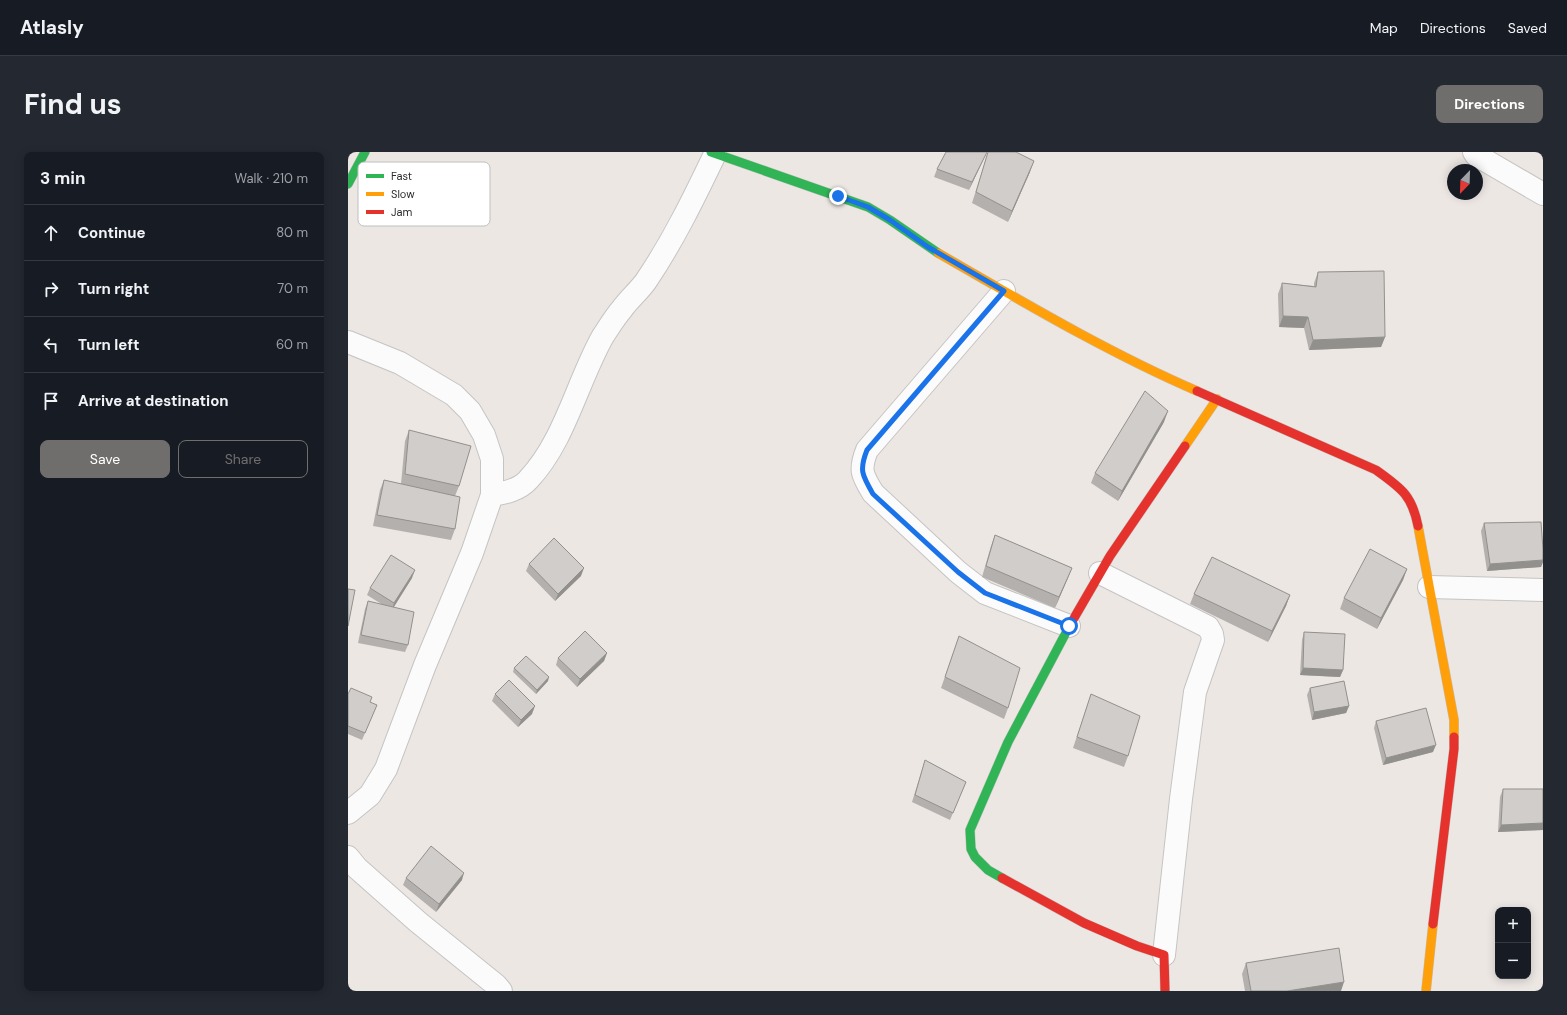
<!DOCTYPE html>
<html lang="en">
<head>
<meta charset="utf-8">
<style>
  :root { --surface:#171b24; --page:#242831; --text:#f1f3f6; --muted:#9ea1a6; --line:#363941; --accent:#706e6d }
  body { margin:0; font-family:"DM Sans",sans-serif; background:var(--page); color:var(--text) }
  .controls { position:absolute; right:12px; bottom:12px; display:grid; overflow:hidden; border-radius:8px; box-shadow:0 2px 10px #0003 }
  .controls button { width:36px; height:36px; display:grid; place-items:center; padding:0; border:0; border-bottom:1px solid var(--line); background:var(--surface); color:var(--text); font:20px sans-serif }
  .compass { position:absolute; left:1099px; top:12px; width:36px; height:36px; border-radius:50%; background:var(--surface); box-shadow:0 2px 10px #0003; rotate:203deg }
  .stop { position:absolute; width:12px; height:12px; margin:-9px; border:3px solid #1a73e8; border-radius:50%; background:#fff }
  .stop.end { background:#1a73e8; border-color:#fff; box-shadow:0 1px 4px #0008 }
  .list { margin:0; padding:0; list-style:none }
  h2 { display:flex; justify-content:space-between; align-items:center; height:52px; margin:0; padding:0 16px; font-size:17px }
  h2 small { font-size:13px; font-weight:400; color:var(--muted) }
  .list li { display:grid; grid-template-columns:26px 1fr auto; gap:12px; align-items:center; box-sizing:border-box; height:56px; padding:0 16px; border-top:1px solid var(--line) }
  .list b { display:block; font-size:15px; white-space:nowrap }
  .list em { font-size:13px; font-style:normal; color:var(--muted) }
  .actions { display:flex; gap:8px; padding:12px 16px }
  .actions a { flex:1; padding:9px 0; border:1px solid var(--accent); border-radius:8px; text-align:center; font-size:14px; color:var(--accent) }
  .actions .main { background:var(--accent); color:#fff }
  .icon { flex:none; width:22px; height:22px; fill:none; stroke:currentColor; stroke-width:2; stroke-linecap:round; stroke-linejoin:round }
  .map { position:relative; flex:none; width:1195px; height:839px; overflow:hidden; border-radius:8px }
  header { display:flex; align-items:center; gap:24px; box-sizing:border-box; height:56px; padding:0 20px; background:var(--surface); border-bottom:1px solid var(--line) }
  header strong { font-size:19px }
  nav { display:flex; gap:22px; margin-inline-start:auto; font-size:14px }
  .intro { display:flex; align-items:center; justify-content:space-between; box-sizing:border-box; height:96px; padding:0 24px }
  h1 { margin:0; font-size:28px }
  .button { padding:10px 18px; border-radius:8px; background:var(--accent); color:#fff; font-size:14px; font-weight:700 }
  main { display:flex; gap:24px; padding:0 24px }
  aside { flex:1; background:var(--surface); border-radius:8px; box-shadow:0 2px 10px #0003 }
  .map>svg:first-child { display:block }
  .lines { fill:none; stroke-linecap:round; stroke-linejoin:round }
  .street-casing { stroke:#c5c4c4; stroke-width:24 }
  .fast-casing { stroke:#c5c4c4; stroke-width:10 }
  .slow-casing { stroke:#c5c4c4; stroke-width:10 }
  .jam-casing { stroke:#c5c4c4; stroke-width:10 }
  .street { stroke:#fcfbfb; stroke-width:22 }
  .fast { stroke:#30b455; stroke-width:9 }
  .slow { stroke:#ff9f0a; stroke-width:9 }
  .jam { stroke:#e5322d; stroke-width:9 }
  .wall { fill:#b4b0ae }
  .shaded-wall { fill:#92908d }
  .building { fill:#d1cdca; stroke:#92908d }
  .route { stroke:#1a73e8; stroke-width:5 }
  .key { fill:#fff; stroke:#c0c0c0; stroke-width:1 }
  .key-label { font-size:11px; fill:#2d2d2d }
</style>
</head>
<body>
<header>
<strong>Atlasly</strong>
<nav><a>Map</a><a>Directions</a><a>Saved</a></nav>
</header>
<div class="intro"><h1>Find us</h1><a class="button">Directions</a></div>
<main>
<aside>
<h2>3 min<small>Walk · 210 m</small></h2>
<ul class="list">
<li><svg class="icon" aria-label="ahead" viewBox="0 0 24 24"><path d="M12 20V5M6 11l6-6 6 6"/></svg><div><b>Continue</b></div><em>80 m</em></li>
<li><svg class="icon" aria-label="right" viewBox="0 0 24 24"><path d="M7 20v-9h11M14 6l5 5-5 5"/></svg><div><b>Turn right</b></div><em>70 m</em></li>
<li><svg class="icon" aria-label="left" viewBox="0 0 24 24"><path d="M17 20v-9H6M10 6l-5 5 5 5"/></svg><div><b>Turn left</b></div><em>60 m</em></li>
<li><svg class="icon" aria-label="arrive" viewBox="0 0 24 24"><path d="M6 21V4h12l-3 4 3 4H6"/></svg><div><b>Arrive at destination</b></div></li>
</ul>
<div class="actions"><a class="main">Save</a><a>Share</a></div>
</aside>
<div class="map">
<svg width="1195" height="839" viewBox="0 0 1195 839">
  <rect width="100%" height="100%" fill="#ece7e3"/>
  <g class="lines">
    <defs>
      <path id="street" d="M1126 0 1128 3 1195 42
        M656 139 519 298C511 318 514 323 525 341L610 420 637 441 721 474
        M0 190 52 211 106 243 122 259 136 283 144 307V343L124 401 77 513 38 617 22 643 0 661
        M144 343C157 341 171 338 180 328 217 289 229 230 255 184 261 175 267 165 274 157 281 147 291 139 298 129 325 89 346 46 367 2
        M752 421 860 475 864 482 865 488 847 540 833 647 816 803
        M1081 435 1195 438
        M0 705 9 716 70 770 148 833 153 839"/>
      <path id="fast" d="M363 0 520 55 542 68 590 101
        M0 32 17 0
        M654 726 640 718 627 705 623 697 622 678 660 590 722 473"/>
      <path id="slow" d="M590 101C675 150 759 200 849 239
        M837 294 869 247
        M1070 374 1106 568V585
        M1078 839 1085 772"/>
      <path id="jam" d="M849 239 1028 318C1053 336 1064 343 1070 374
        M722 473 762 404 837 294
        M654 726 736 771 789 794 816 803 817 839
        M1085 772 1106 597V585"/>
    </defs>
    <use href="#street" class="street-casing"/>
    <use href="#fast" class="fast-casing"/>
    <use href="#slow" class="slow-casing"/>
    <use href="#jam" class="jam-casing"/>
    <use href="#street" class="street"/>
    <use href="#fast" class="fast"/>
    <use href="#slow" class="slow"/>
    <use href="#jam" class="jam"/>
  </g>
  <path class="wall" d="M639 0 621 38 586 25 589 17Z
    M640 0H668L682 20 660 70 624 51Z
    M970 120 1037 185 1033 195 961 198 956 176 931 175 930 142 934 131 966 134V131Z
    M816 270 770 349 743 331 747 321Z
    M61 278 111 334 107 344V377L103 388 25 374 32 338 36 328 53 332 57 289Z
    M1136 371 1195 397V410L1193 415 1139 419 1133 379Z
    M647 383 724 416 707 456 634 425 643 394Z
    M181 412 233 424 207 449 178 419Z
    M1059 417 1055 428 1029 477 992 457 996 446Z
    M64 426 45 456 60 493 57 500 10 491 17 457 20 449 35 453 19 443 22 436Z
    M846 442 942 443 938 454 920 490 842 452Z
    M956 480 995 518 992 525 952 523 954 488Z
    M611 484 660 556 656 567 593 536Z
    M259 501 256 509 229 535 208 513 210 506Z
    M166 516 200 529 188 542 165 520Z
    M962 536 1001 554 998 561 964 568 959 543Z
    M0 542 29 553 14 588 0 582Z
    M147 542 184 562 170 575 144 549Z
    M743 542 780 604 776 615 725 596Z
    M1028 569 1085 600 1035 613 1026 576Z
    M577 608 618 630 602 668 564 650Z
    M1155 637H1195V678L1150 680 1152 645Z
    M58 726 114 728 88 760 55 733Z
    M898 811 993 839H897L894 822Z"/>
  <path class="shaded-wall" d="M639 0 621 38 624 30Z
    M686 9 682 20 660 70 664 59Z
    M935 164 960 165 956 176 931 175Z
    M1037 185 1033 195 961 198 965 188Z
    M820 259 816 270 770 349 774 339Z
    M1195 408V410L1193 415 1139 419 1142 412Z
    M236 416 233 424 207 449 210 442Z
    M724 416 720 426 707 456 711 445Z
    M1059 417 1055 428 1029 477 1033 466Z
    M67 418 64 426 44 458 46 451Z
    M942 443 938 454 920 490 924 479Z
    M259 501 256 509 229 535 232 527Z
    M955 516 995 518 992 525 952 523Z
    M201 525 200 529 188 542 189 538Z
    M187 554 184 562 170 575 173 568Z
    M1001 554 998 561 964 568 966 560Z
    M1088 593 1085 600 1035 613 1038 606Z
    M1195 671V678L1150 680 1153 673Z
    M116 721 114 728 88 760 91 752Z
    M996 830 993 839H939Z"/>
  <path class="building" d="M598 0H639L624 30 589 17Z
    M640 0H668L686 9 664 59 628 40Z
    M1036 119 1037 185 965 188 960 165 935 164 934 131 968 135 970 120Z
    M797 239 820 259 774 339 747 321Z
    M61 278 123 294 111 334 57 322Z
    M36 328 112 345 107 377 29 363Z
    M1193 370 1195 397V408L1142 412 1136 371Z
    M647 383 724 416 711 445 638 414Z
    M206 386 236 416 210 442 181 412Z
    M1022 397 1059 417 1033 466 996 446Z
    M43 403 67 418 46 451 22 436Z
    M864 405 942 443 924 479 846 442Z
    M0 437 7 438 0 474Z
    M20 449 66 460 60 493 13 483Z
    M237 479 259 501 232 527 210 506Z
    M956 480 997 482 995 518 955 516Z
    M611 484 672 516 660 556 597 525Z
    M178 504 201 525 189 538 166 516Z
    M161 528 187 554 173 568 147 542Z
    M996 529 1001 554 966 560 962 536Z
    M3 536 24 545 22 550 29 553 17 581 0 574V542Z
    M743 542 792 564 780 604 729 585Z
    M1078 556 1088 593 1038 606 1028 569Z
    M577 608 618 630 605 661 567 643Z
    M1155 637H1195V671L1153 673Z
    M83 694 116 721 91 752 58 726Z
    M991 796 996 830 939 839H903L898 811Z"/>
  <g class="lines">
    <path class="route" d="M490 44 520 55 542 68 580 95 656 139 519 298C511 318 514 323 525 342L610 420 637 441 721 474"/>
  </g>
  <rect x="10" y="10" width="132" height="64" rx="6" class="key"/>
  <rect x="18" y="22" width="18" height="4" fill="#30b455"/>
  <rect x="18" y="40" width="18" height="4" fill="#ff9f0a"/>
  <rect x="18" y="58" width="18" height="4" fill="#e5322d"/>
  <g class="key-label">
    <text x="43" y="28">Fast</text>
    <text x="43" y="46">Slow</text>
    <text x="43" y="64">Jam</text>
  </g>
</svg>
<div class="controls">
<button>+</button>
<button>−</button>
</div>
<svg class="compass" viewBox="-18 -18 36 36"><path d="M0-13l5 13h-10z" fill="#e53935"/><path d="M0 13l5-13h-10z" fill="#9ea1a6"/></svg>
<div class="stop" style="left:721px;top:474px"></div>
<div class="stop end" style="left:490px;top:44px"></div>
</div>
</main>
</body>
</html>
